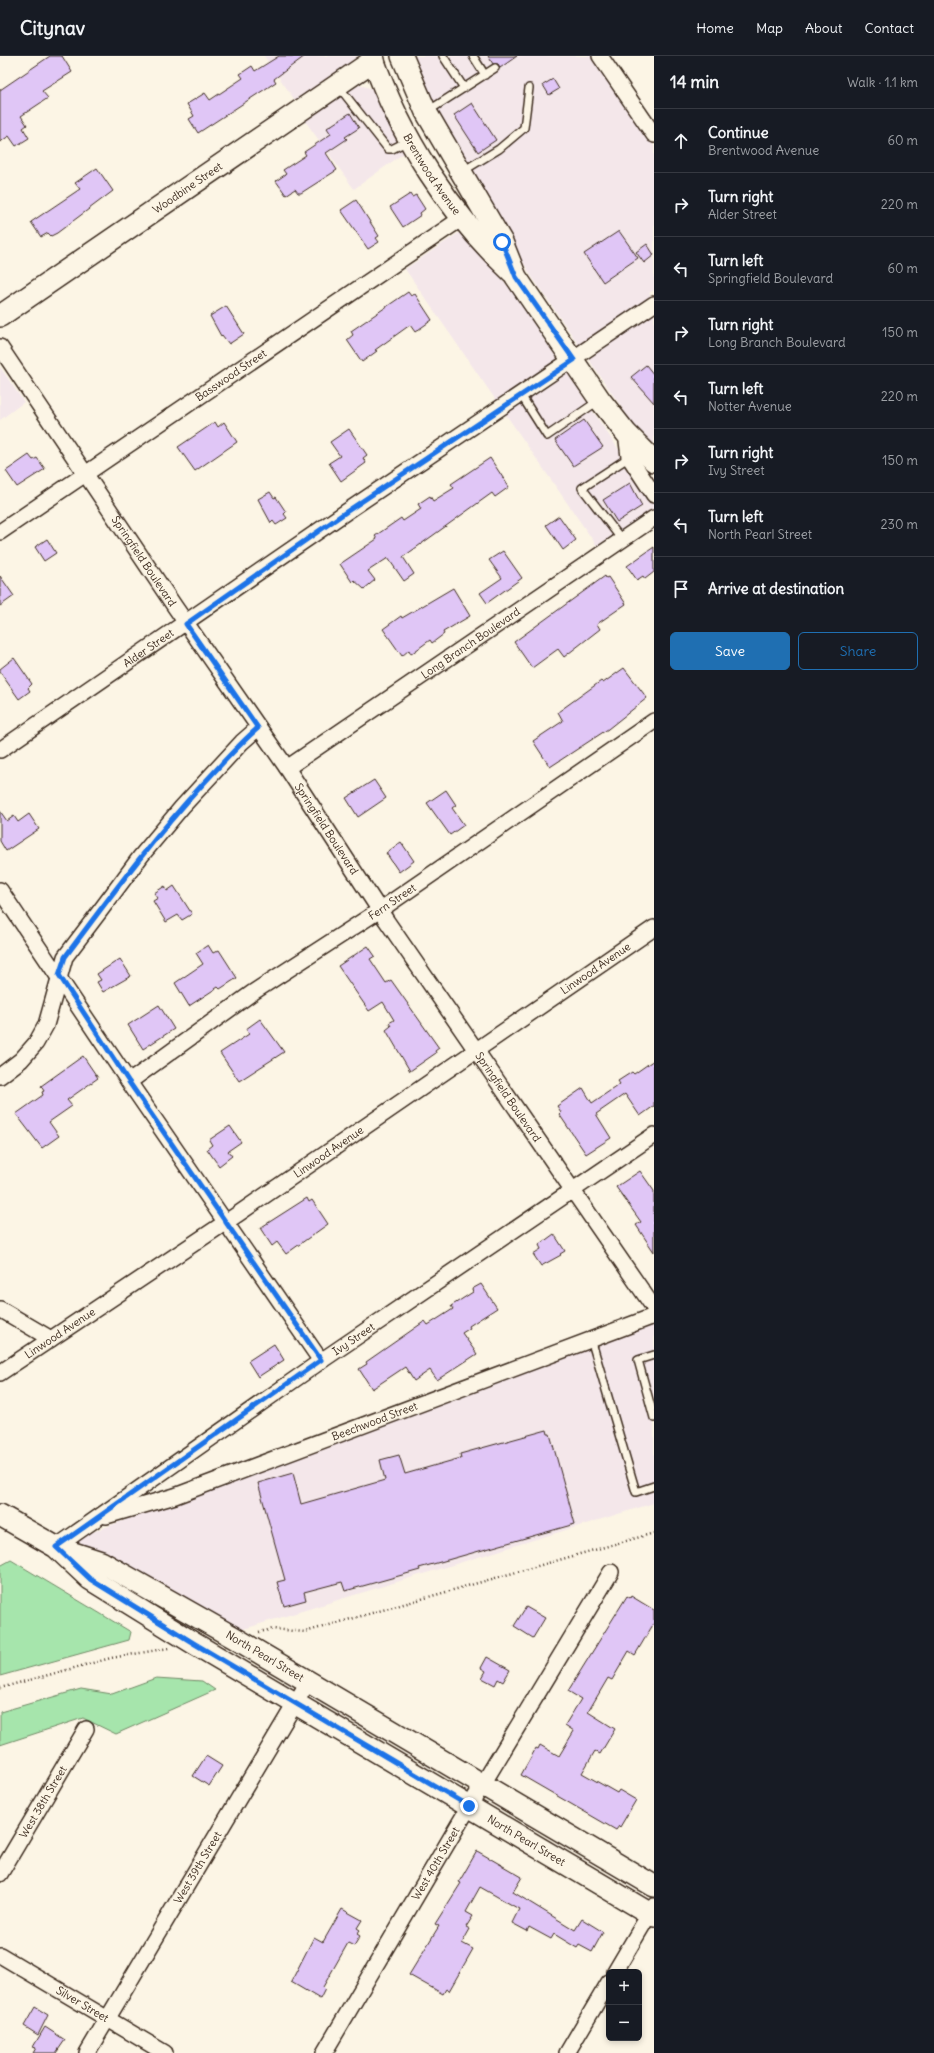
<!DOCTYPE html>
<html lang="en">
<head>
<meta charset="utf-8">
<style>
  :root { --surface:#171b24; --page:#20242c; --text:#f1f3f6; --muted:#9ea1a6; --line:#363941; --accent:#1f6fb2 }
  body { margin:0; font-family:Delius,sans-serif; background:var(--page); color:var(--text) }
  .controls { position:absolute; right:12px; bottom:12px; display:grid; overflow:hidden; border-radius:6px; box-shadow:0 2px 6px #0003 }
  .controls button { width:36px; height:36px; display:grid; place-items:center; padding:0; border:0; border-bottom:1px solid var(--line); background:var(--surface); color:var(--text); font:20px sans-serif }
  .stop { position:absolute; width:12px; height:12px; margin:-9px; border:3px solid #1a73e8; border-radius:50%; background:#fff }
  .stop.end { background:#1a73e8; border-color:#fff; box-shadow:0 1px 4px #0008 }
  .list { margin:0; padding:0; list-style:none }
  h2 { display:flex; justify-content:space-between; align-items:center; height:52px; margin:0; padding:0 16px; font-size:17px }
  h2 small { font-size:13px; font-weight:400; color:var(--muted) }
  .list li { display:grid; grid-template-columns:26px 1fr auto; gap:12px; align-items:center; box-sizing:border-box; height:64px; padding:0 16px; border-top:1px solid var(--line) }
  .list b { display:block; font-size:15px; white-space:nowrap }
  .list p { margin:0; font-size:13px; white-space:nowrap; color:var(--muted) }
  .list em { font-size:13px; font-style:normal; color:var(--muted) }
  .actions { display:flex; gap:8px; padding:12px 16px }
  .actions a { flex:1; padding:9px 0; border:1px solid var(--accent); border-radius:6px; text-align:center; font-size:14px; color:var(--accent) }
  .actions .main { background:var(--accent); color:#fff }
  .icon { flex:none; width:22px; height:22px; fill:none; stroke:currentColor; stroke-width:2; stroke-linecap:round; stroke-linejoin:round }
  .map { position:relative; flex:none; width:654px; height:1997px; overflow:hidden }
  header { display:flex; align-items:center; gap:24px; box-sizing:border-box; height:56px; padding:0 20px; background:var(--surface); border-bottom:1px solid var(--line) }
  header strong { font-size:19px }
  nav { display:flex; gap:22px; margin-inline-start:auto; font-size:14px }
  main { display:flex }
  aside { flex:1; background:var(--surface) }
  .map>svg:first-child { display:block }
  .built { fill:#f4e7ea }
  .green { fill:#a6e5ac; stroke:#708865 }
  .building { fill:#e0c6f6; stroke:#3b2a1e }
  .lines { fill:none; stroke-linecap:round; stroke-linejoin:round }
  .lane-casing { stroke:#3b2a1e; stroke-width:10 }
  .street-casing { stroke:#3b2a1e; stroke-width:18 }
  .secondary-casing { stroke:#3b2a1e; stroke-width:24 }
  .path { stroke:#3b2a1e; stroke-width:2.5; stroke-dasharray:1 3; stroke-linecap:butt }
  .lane { stroke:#fcf5e5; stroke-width:7 }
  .street { stroke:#fcf5e5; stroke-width:15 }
  .secondary { stroke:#fcf5e5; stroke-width:21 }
  .route { stroke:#1a73e8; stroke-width:5 }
  .labels { text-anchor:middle; stroke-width:3; stroke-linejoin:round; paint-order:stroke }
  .street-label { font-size:11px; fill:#3b2a1e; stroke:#fcf5e5 }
</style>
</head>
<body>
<header>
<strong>Citynav</strong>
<nav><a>Home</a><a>Map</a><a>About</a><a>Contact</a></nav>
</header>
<main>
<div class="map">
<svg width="654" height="1997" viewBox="0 0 654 1997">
  <rect width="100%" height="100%" fill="#fcf5e5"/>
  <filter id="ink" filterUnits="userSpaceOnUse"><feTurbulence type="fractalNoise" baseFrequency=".025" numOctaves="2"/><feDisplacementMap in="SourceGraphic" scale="8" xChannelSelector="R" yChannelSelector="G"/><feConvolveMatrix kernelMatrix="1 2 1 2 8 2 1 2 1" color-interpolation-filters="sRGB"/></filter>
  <g filter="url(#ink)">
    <path class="built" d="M264 0H358L297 47Z
      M411 0H591L654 90V234L649 237 654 246V388L633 368 530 218 444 72Z
      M360 29 373 33 377 38 407 95 354 133 303 62 353 31Z
      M460 176 491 208 515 240 654 446V452L597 490 405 213Z
      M0 311 24 346 0 364Z
      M654 1267V1447L237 1575 74 1483Z"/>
    <path class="green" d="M11 1504 131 1576 129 1584 0 1620V1510Z
      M156 1622 202 1625 215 1634 116 1678 83 1662 0 1689V1656L81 1633 112 1638Z"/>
    <path class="building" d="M50 0H62L72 16 42 35 48 42 21 60 27 69 23 72 29 82 16 90 9 80 0 86V34Z
      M279 0H305L274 23 276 26 198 77 189 63 194 60 187 48 205 37 210 44 243 22 240 18 252 10 255 15Z
      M488 0H517L500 12 498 8H493Z
      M553 23 559 33 549 39 543 29Z
      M472 47 496 84 478 96 454 59Z
      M350 57 359 72 345 81 347 83 326 97 337 114 301 137H298L295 133 286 139 276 125 286 118 283 114 306 99 304 96 331 78 327 72Z
      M97 112 113 135 57 177 51 180 48 177 41 181 31 166 80 133 75 127Z
      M410 138 412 141 416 139 425 153 420 157 421 159 403 171 390 151Z
      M356 144 379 180 376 182 379 186 368 193 341 154Z
      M619 175 638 202 603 226 584 198Z
      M647 188 654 199 644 207 636 196Z
      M408 236 411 240 415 238 432 264 415 276 410 269 375 294 377 295 362 306 347 284 353 279 351 275Z
      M226 250 244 278 229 288 222 279 221 280 210 260Z
      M646 309 654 319V347L631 321Z
      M584 364 603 391 573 410 555 384Z
      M215 366 218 371 224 366 237 386 195 415 178 391Z
      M349 373 367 399 363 402 366 407 341 425 329 407 340 400 330 386Z
      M29 399 33 404 37 402 45 413 17 431 6 415Z
      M490 402 509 431 495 441 492 437 403 501 414 518 404 525 388 502 368 515 375 524 364 533 354 524 352 526 340 508 377 483 375 480 401 462 403 465 421 453 418 448 430 440 433 445 454 432 451 428Z
      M630 427 642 450 617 466 603 444Z
      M270 436 274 442 276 441 286 456 284 458 287 462 276 469 273 465 271 467 258 443Z
      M559 460 576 484 563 494 546 469Z
      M47 483 56 497 44 505 35 491Z
      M654 491V516L645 523 643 520 637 524 627 510Z
      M503 495 522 522 487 547 480 537 502 522 489 504Z
      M0 520 14 540 0 550Z
      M605 520 606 522 608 521 626 548 597 568 600 573 564 601 558 593 532 612 514 586Z
      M453 532 470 560 443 576 444 578 432 587 430 584 411 598 409 594 402 600 383 573 401 560 402 562Z
      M14 602 32 628 28 632 30 635 19 643 0 616V613Z
      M624 612 647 642 608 673 550 711 533 685 563 665 558 656 601 625 603 627Z
      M374 724 386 742 358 761 346 742Z
      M446 734 456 749 452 752 464 769 450 779 427 747Z
      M0 755 7 765 14 760 18 766 29 758 39 773 6 795 0 785Z
      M401 786 414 805 399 816 386 797Z
      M165 830 167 835 174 830 192 858 182 864 178 859 166 866 153 845 158 842 154 837Z
      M208 889 213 897 219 894 237 922 220 933 218 931 189 950 175 927 203 908 196 897Z
      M368 890 375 900 370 903 386 927 391 924 439 992 435 995 436 997 410 1015 386 974 391 970 389 967 394 964 383 946 369 955 338 910Z
      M120 903 131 920 103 936 97 926 101 924 97 918Z
      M159 949 174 973 143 993 128 969Z
      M260 963 284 996 239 1025 220 997 249 978 246 973Z
      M83 1000 98 1022 67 1044 72 1050 49 1066 59 1080 42 1092 16 1058 43 1039 42 1036 44 1035 41 1030Z
      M654 1004V1050L640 1060 625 1038 596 1058 611 1082 586 1098 559 1058 561 1056 557 1050 583 1032 592 1047 620 1028 618 1025 632 1016 634 1018Z
      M230 1070 241 1086 228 1095 232 1100 219 1110 207 1093 212 1089 209 1084Z
      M640 1115 654 1135V1196L636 1169 641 1166 616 1131Z
      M307 1142 309 1146 312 1144 328 1168 286 1198 277 1186 272 1190 260 1172Z
      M554 1178 565 1195 560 1198 561 1199 541 1210 533 1198 541 1193 539 1189Z
      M481 1228 497 1252 469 1270 470 1272 462 1277 477 1298 437 1324 430 1314 414 1325 405 1311 372 1333 359 1313 367 1308 366 1306 425 1265 428 1269 453 1253 451 1250 473 1236 472 1233Z
      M274 1288 284 1304 258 1321 248 1305Z
      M547 1374 548 1378H550L575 1468 419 1512 420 1514 345 1535 342 1526 304 1536 306 1544 284 1550 277 1526 285 1524 258 1427 293 1417 301 1448 385 1424 380 1404 399 1399 405 1418 461 1402 460 1398Z
      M627 1540 630 1542 631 1540 654 1554V1567L635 1599 629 1595 612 1624 608 1622 588 1656 615 1673 600 1698 595 1695 582 1717 617 1737 619 1734 636 1744 620 1771 619 1770 616 1774 521 1719 536 1692 538 1693 540 1689 559 1700 574 1675 565 1669 581 1643 568 1635Z
      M526 1551 545 1562 533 1582 514 1570Z
      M487 1601 510 1614 503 1626 498 1623 495 1629 482 1622 486 1615 481 1612Z
      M206 1700 222 1710 209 1730 193 1720Z
      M477 1795 522 1821 513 1836 575 1874 582 1863 603 1876 592 1896 579 1889 577 1892 554 1878 551 1883 529 1871 527 1875 512 1867 519 1853 480 1831 466 1856 473 1860 466 1871 470 1873 462 1887 473 1893 449 1935 446 1933 443 1938 409 1919 439 1870 435 1868 461 1827 459 1826Z
      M342 1853 362 1864 357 1872 360 1874 357 1878 360 1880 354 1890 348 1887 323 1931 325 1933 320 1943 291 1926 314 1881 323 1886Z
      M35 1951 48 1959 38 1979 24 1970Z
      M45 1971 65 1984 56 1997H33L36 1992 33 1991Z"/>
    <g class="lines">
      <defs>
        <path id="lane" d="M443 0 464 32
          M473 0 485 19
          M339 31 388 93H392L408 85
          M428 55 495 12
          M463 115 499 93 524 72 529 32
          M521 339 547 380 598 345
          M622 484 582 432 631 400
          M591 1283 636 1436 654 1430
          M654 1299 638 1304 654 1362"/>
        <g id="street">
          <path d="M600 0 654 79"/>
          <path id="s1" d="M0 291 175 551 287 712 386 864 654 1252"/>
          <path d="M626 377 629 401 654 439"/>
          <path id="s2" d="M0 476 462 162"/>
          <path id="s3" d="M0 694 346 456 654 248"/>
          <path id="s4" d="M287 712 654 462"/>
          <path d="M0 834 129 1026 321 1305"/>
          <path d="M0 1020 21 1004 36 987 46 969 65 901 100 855 141 800 182 751 242 686 258 672"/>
          <path id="s5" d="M129 1026 252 937 380 854 654 665"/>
          <path d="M0 1253 51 1283"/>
          <path id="s6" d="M0 1317 238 1158 654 872"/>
          <path id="s7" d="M106 1460 175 1440 654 1260"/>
          <path id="s8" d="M56 1491 321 1305 654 1079"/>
          <path id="s9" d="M0 1818 86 1673"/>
          <path id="s10" d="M0 1899 165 1997"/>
          <path d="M615 1916 654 1850"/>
          <path id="s11" d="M87 1997 308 1626"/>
          <path id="s12" d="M324 1997 460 1766 611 1516"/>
          <path d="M567 1997 609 1926"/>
        </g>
        <g id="secondary">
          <path id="s13" d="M372 0C400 81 450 158 512 216"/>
          <path d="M402 0 426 56 502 186 516 221 600 344 626 377 654 405"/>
          <path id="s14" d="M0 260 374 4"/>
          <path id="s15" d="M0 1459 56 1491 90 1523 195 1588 654 1860"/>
          <path id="s16" d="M61 1493 101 1506 233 1581 654 1830"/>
        </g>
      </defs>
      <use href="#lane" class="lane-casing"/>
      <use href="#street" class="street-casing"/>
      <use href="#secondary" class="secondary-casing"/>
      <path class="path" d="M259 1576 273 1573 305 1576 654 1477
        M0 1632 111 1602 169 1592"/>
      <use href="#lane" class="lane"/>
      <use href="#street" class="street"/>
      <use href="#secondary" class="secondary"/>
    </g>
  </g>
  <g class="lines" filter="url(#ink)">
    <path class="route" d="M469 1750 195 1588 90 1523 56 1491 321 1304 129 1026 59 919 65 901C109 842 153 782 203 728 221 709 238 689 258 672L186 568 346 456 574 304 516 221 502 186"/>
  </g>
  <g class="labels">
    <g class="street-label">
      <text dy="4" stroke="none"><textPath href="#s13" startOffset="133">Brentwood Avenue</textPath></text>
      <text dy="4" stroke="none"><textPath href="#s14" startOffset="227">Woodbine Street</textPath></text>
      <text dy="4" stroke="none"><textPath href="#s2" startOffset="279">Basswood Street</textPath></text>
      <text dy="4" stroke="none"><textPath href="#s1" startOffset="258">Springfield Boulevard</textPath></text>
      <text dy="4" stroke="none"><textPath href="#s4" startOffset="222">Long Branch Boulevard</textPath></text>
      <text dy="4" stroke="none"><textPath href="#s3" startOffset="180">Alder Street</textPath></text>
      <text dy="4" stroke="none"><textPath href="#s1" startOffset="582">Springfield Boulevard</textPath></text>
      <text dy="4" stroke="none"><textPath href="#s5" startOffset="319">Fern Street</textPath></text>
      <text dy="4" stroke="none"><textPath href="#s6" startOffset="720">Linwood Avenue</textPath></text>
      <text dy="4" stroke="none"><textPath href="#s1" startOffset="906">Springfield Boulevard</textPath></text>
      <text dy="4" stroke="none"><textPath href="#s6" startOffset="396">Linwood Avenue</textPath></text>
      <text dy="4" stroke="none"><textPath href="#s6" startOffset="72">Linwood Avenue</textPath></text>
      <text dy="4" stroke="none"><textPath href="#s8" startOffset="363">Ivy Street</textPath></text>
      <text dy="4" stroke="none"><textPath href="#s7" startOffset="285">Beechwood Street</textPath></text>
      <text dy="4" stroke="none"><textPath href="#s16" startOffset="231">North Pearl Street</textPath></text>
      <text dy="4" stroke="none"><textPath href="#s9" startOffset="84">West 38th Street</textPath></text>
      <text dy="4" stroke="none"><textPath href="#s15" startOffset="620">North Pearl Street</textPath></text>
      <text dy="4" stroke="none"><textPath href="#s12" startOffset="220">West 40th Street</textPath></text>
      <text dy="4" stroke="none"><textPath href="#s11" startOffset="216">West 39th Street</textPath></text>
      <text dy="4" stroke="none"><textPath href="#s10" startOffset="96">Silver Street</textPath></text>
    </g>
  </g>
</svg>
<div class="controls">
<button>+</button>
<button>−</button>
</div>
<div class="stop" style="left:502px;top:186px"></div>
<div class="stop end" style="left:469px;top:1750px"></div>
</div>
<aside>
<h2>14 min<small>Walk · 1.1 km</small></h2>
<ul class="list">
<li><svg class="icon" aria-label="ahead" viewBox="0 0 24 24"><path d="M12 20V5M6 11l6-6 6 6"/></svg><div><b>Continue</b><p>Brentwood Avenue</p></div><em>60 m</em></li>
<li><svg class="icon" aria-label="right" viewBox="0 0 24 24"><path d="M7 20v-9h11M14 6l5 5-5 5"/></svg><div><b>Turn right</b><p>Alder Street</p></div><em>220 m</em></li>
<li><svg class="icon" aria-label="left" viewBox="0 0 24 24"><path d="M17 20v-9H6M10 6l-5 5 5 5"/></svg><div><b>Turn left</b><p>Springfield Boulevard</p></div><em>60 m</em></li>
<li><svg class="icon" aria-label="right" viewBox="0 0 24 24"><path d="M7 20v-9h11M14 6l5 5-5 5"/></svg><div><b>Turn right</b><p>Long Branch Boulevard</p></div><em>150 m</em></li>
<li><svg class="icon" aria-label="left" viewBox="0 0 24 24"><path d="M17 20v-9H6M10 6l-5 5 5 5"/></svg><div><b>Turn left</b><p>Notter Avenue</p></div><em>220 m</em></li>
<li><svg class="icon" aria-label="right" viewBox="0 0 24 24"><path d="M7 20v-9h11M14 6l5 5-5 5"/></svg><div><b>Turn right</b><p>Ivy Street</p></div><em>150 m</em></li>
<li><svg class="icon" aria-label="left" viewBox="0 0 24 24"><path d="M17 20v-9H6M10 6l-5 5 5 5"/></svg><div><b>Turn left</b><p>North Pearl Street</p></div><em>230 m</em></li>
<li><svg class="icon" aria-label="arrive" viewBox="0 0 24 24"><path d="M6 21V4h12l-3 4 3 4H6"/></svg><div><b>Arrive at destination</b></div></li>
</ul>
<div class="actions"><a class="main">Save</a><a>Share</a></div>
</aside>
</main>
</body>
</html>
